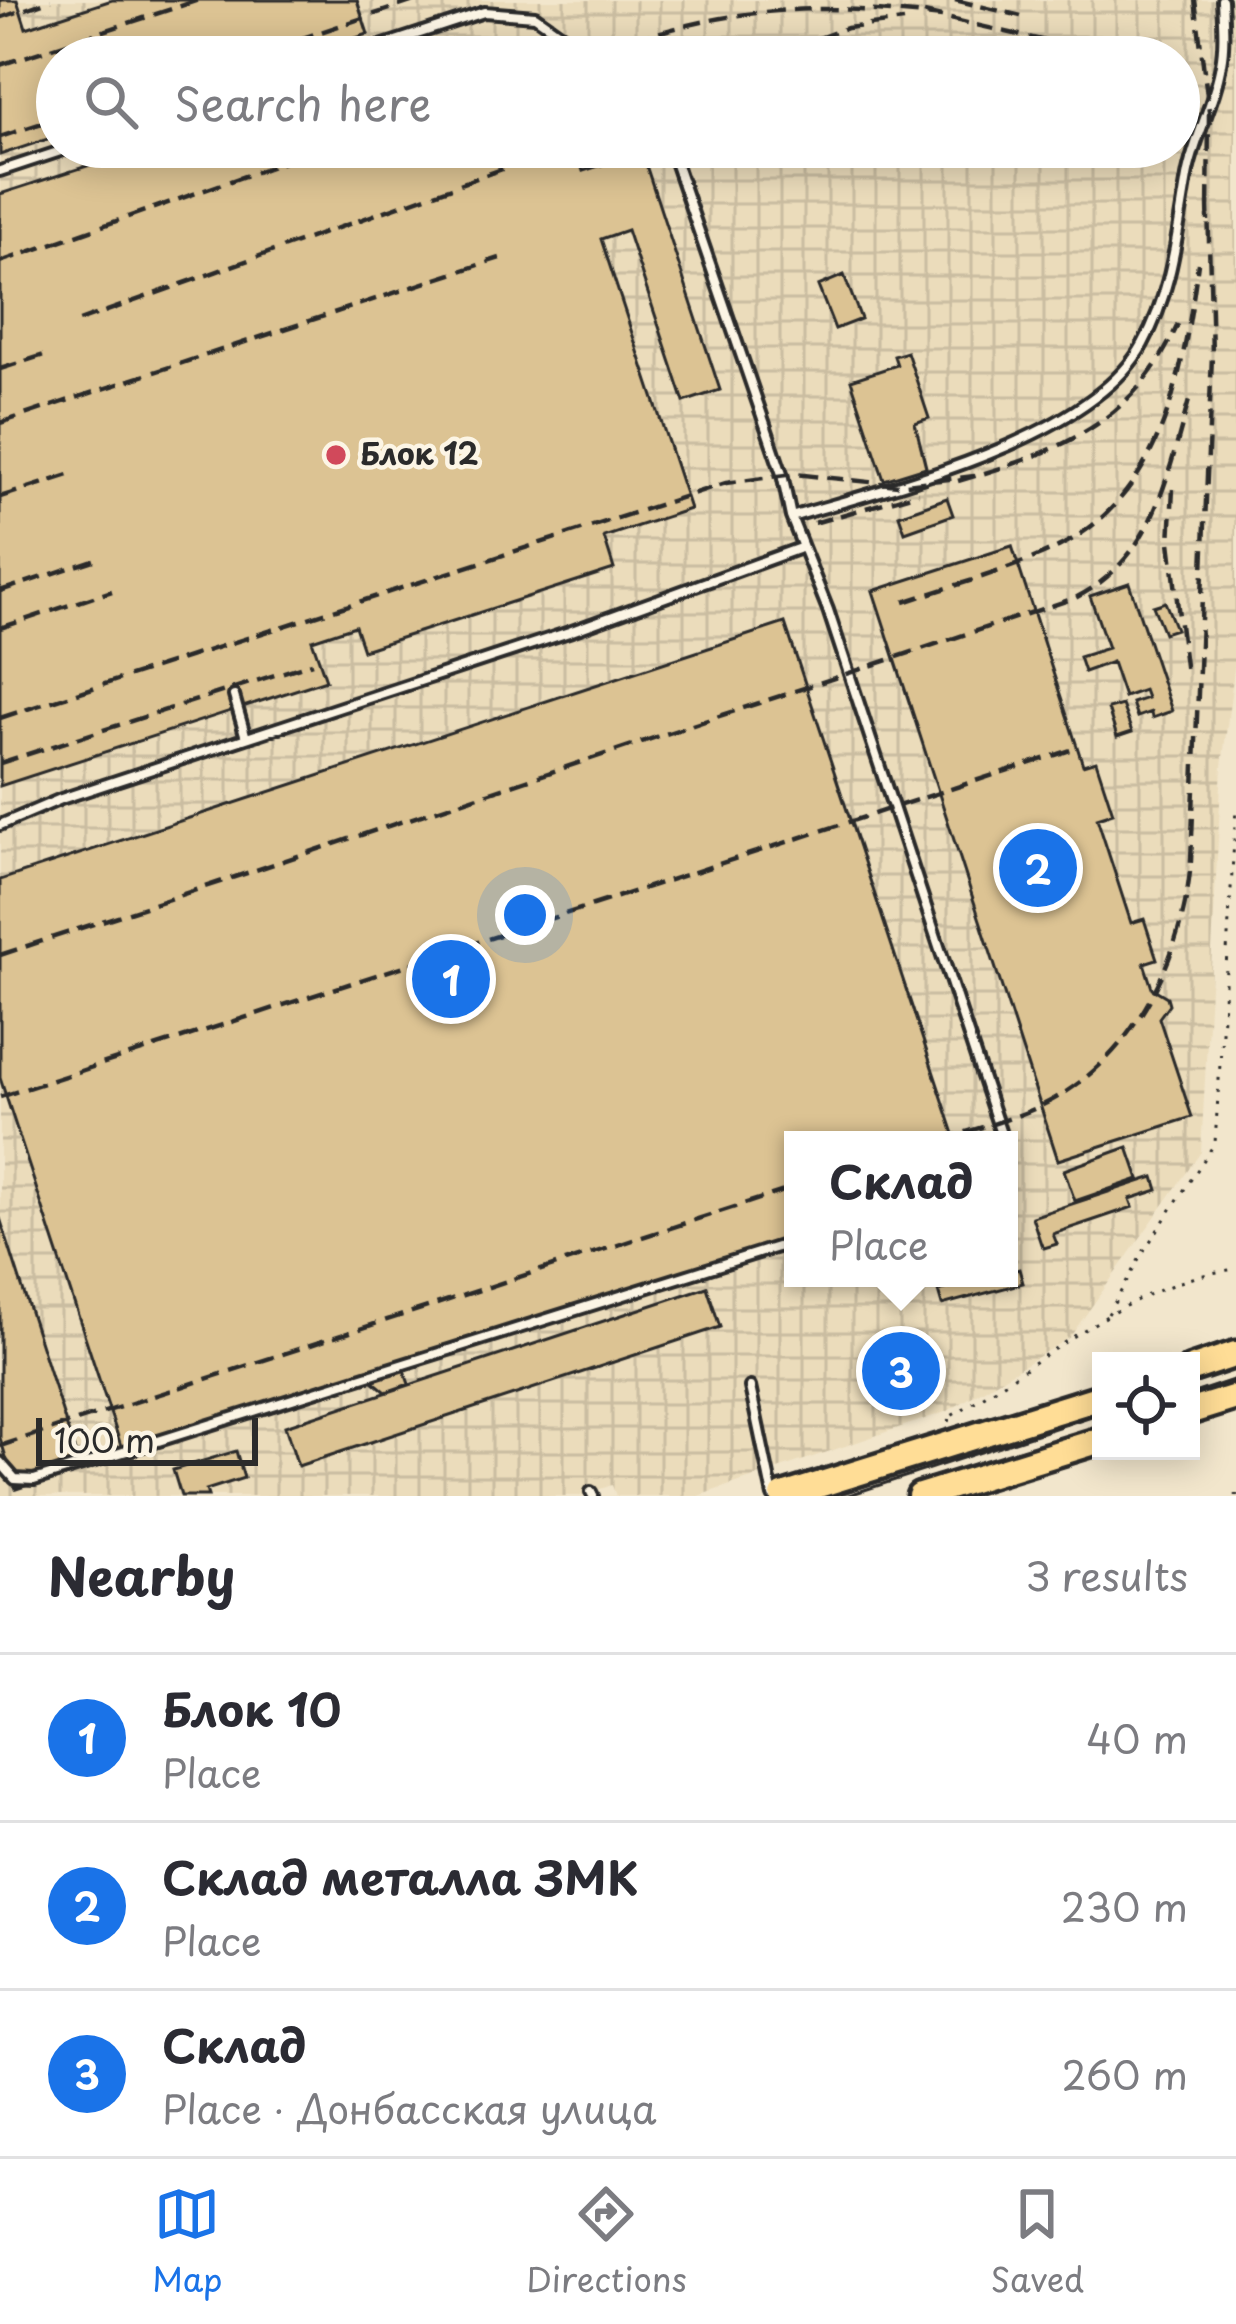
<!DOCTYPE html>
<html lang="en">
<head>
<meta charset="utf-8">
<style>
  :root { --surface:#fff; --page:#f7f7f7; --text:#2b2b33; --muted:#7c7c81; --line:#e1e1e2; --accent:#1a73e8 }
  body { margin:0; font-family:"Playpen Sans",sans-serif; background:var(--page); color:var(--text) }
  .controls { position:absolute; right:36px; bottom:36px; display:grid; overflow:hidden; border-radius:0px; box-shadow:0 6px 30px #0003 }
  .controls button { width:108px; height:108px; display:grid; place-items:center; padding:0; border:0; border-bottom:3px solid var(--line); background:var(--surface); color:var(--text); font:60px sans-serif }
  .scale { position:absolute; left:36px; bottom:30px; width:222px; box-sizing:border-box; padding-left:12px; border:6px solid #2b2b2b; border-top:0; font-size:33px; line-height:42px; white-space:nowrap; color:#2b2b2b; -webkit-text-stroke:9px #fcf5e5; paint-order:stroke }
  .you { position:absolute; left:525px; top:915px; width:42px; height:42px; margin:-30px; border:9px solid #fff; border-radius:50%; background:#1a73e8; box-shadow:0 0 0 18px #1a73e833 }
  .badge { display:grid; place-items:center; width:78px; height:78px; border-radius:50%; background:var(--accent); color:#fff; font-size:39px; font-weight:700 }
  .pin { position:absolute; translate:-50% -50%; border:6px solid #fff; box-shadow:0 3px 12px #0006 }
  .popup { position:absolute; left:784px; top:1131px; width:234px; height:156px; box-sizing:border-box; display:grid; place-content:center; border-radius:0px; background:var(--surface); filter:drop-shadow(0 3px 9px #0005); font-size:39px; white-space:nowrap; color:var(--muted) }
  .popup b { font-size:45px; color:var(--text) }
  .popup::after { content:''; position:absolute; left:50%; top:100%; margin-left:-24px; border:24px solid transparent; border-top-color:var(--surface) }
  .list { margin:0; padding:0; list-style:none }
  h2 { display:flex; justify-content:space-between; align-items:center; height:156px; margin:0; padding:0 48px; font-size:51px }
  h2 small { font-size:39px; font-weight:400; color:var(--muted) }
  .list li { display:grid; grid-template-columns:78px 1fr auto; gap:36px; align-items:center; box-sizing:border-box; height:168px; padding:0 48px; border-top:3px solid var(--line) }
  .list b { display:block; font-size:45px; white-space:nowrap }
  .list p { margin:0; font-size:39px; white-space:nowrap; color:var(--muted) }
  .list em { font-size:39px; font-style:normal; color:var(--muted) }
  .icon { flex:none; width:66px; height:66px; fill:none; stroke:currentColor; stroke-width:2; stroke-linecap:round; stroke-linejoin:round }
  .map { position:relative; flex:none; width:1236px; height:1496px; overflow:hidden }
  .search { position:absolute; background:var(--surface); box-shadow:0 6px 30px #0003; left:36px; right:36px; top:36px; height:132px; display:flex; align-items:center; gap:30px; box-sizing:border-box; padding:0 42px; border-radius:66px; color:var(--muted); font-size:45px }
  .sheet { height:660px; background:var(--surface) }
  nav { display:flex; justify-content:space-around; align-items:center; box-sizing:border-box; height:168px; border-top:3px solid var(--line); background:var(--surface); font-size:33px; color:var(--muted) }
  nav a { display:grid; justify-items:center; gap:6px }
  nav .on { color:var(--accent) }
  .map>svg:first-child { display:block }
  .industrial { fill:url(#industrial-grid); fill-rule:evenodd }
  .building { fill:#dcc393; stroke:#2b2b2b; stroke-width:3 }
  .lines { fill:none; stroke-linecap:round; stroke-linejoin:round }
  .lane-casing { stroke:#2b2b2b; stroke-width:16 }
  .primary-casing { stroke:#2b2b2b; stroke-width:33 }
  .path { stroke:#2b2b2b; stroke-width:3; stroke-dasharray:3 9; stroke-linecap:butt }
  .lane { stroke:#fcf5e5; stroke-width:8 }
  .primary { stroke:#ffdd96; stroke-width:24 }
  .tram { stroke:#2b2b2b; stroke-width:3 }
  .rail { stroke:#2b2b2b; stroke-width:4.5; stroke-dasharray:18 9; stroke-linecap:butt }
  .poi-dot { fill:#d1495b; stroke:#fcf5e5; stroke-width:4.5 }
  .labels { text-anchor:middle; stroke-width:9; stroke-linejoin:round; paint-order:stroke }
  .poi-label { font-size:30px; font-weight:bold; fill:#2b2b2b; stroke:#fcf5e5; text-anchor:start }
</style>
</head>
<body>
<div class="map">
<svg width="1236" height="1496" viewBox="0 0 1236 1496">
  <defs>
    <pattern id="industrial-grid" width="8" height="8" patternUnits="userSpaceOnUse" patternTransform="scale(3)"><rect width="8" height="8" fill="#ebdcbb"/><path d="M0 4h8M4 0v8" fill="none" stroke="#cabda1"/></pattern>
  </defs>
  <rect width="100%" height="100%" fill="#f2e6cc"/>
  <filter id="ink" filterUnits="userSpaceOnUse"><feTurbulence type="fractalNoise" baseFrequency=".00833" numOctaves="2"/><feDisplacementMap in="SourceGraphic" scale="24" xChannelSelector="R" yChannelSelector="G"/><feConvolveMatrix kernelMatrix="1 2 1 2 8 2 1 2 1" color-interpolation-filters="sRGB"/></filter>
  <g filter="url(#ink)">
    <path class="industrial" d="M0 0H1236V653L1222 766 1201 1152 1070 1337 948 1411 698 1496H616L612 1485 580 1496H0ZM57 57H1179V147H57ZM793 1140H1009V1278H793Z"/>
    <path class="building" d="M0 0H17L26 28 112 0H357L368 34 298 57H57V136L0 155Z
      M539 37 545 57H478Z
      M146 147H575L583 171 611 162 609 155 640 147 720 390 684 402 627 230 601 239 690 509 604 537 614 569 363 650 355 626 312 640 326 680 0 786V194Z
      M844 275 861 319 835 329 818 286Z
      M907 352 929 418 915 423 926 467 884 480 851 380 897 365 894 356Z
      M947 498 953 515 905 532 899 515Z
      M1012 546 1083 765 1096 761 1113 813 1097 818 1131 923 1144 919 1157 959 1144 963 1152 988 1167 997 1169 1004 1159 1018 1192 1117 1058 1160 873 591Z
      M1129 583 1172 711 1152 718 1151 712 1137 717 1132 703 1147 698 1144 690 1124 697 1112 662 1084 672 1079 657 1108 648 1090 596Z
      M1165 602 1176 629 1164 633 1153 606Z
      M785 623 956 1140H793V1236L124 1455 0 1078V880Z
      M1122 705 1132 732 1117 737 1108 709Z
      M1128 1147 1139 1179 1075 1201 1064 1170Z
      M1154 1177 1158 1190 1130 1199 1133 1207 1053 1234 1057 1244 1044 1248 1041 1244 1032 1217Z
      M0 1218 80 1468 16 1489 0 1438Z
      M1019 1269 1023 1283 942 1305 938 1291 986 1278H1009V1272Z
      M707 1287 720 1327 298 1466 285 1426Z
      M907 1335 929 1399 895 1410 874 1346Z
      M404 1370 409 1384 386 1392 367 1376Z
      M236 1451 244 1478 206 1490 208 1496H181L173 1470Z"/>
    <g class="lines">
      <defs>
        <path id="lane" d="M347 57 484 12 535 16 593 57
          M670 147 782 474 791 517 828 610 1003 1140
          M0 171 73 147
          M791 517C891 487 1091 440 1143 344 1172 291 1177 234 1187 177 1194 137 1215 103 1221 64 1225 43 1223 21 1222 0
          M234 696 246 738
          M0 825 61 799 569 632 803 547
          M750 1387 773 1496
          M0 1462 15 1479 34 1480 793 1242
          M591 1492 593 1496"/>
        <path id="primary" d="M1191 1369 1236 1354
          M1191 1411 1236 1397
          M783 1496 1101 1397
          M920 1496 1101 1440"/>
      </defs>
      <use href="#lane" class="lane-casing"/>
      <use href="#primary" class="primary-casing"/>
      <path class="path" d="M1108 1314 1145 1249 1215 1143 1236 809
        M950 1421 946 1419C1039 1366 1128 1282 1236 1269"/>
      <use href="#lane" class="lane"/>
      <use href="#primary" class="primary"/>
      <path class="tram" d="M1191 1394 1236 1379
        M846 1496 1101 1413"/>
      <path class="rail" d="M955 0 1021 16
        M1195 0 1209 111 1208 221
        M924 13 1115 57
        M0 18 51 0
        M1097 42 1156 55
        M245 57 417 0
        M582 57C719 9 796 0 942 17
        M766 57 847 28 904 21
        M0 65 199 0
        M0 137 57 118
        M0 262 327 147
        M79 321 563 147
        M0 369 44 355
        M0 423 500 258
        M958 481C1058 452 1133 425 1178 324
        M1173 489 1170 542 1186 674
        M0 497 72 474
        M814 523 918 493
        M0 591 94 560
        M904 602C957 584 1013 570 1062 545 1165 492 1184 366 1198 263
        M0 628 112 591
        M0 718 726 483 794 474 898 485 974 476
        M0 763 312 663
        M0 955 1075 598C1155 558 1167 475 1190 397
        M0 1097 1074 749
        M940 1140C980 1127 1026 1117 1061 1095 1140 1047 1184 951 1191 861L1212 355 1208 203
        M0 1446 793 1188
        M1236 1496V1494"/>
    </g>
  </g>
  <circle class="poi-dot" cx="336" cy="455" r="12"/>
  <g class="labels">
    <g class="poi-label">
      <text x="360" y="465">Блок 12</text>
    </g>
  </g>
</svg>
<div class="controls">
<button><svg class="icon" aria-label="locate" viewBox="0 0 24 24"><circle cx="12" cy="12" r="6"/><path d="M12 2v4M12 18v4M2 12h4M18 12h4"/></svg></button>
</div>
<div class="scale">100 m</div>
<div class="you"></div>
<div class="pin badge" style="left:451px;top:979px">1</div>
<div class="pin badge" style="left:1038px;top:868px">2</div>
<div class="pin badge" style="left:901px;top:1371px">3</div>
<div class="popup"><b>Склад</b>Place</div>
<div class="search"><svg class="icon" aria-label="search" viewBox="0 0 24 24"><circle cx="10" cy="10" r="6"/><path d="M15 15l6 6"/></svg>Search here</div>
</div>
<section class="sheet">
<h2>Nearby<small>3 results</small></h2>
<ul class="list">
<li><span class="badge">1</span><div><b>Блок 10</b><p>Place</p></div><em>40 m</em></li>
<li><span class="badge">2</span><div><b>Склад металла ЗМК</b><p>Place</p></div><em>230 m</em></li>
<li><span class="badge">3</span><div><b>Склад</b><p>Place · Донбасская улица</p></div><em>260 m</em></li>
</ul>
</section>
<nav>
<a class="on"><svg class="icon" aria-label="map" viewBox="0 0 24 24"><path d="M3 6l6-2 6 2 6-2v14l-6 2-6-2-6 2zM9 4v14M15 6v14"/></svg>Map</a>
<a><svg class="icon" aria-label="directions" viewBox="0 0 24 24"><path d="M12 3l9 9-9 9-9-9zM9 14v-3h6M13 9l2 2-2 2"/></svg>Directions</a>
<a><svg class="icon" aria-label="saved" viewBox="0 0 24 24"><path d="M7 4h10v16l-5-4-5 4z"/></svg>Saved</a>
</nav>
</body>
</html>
